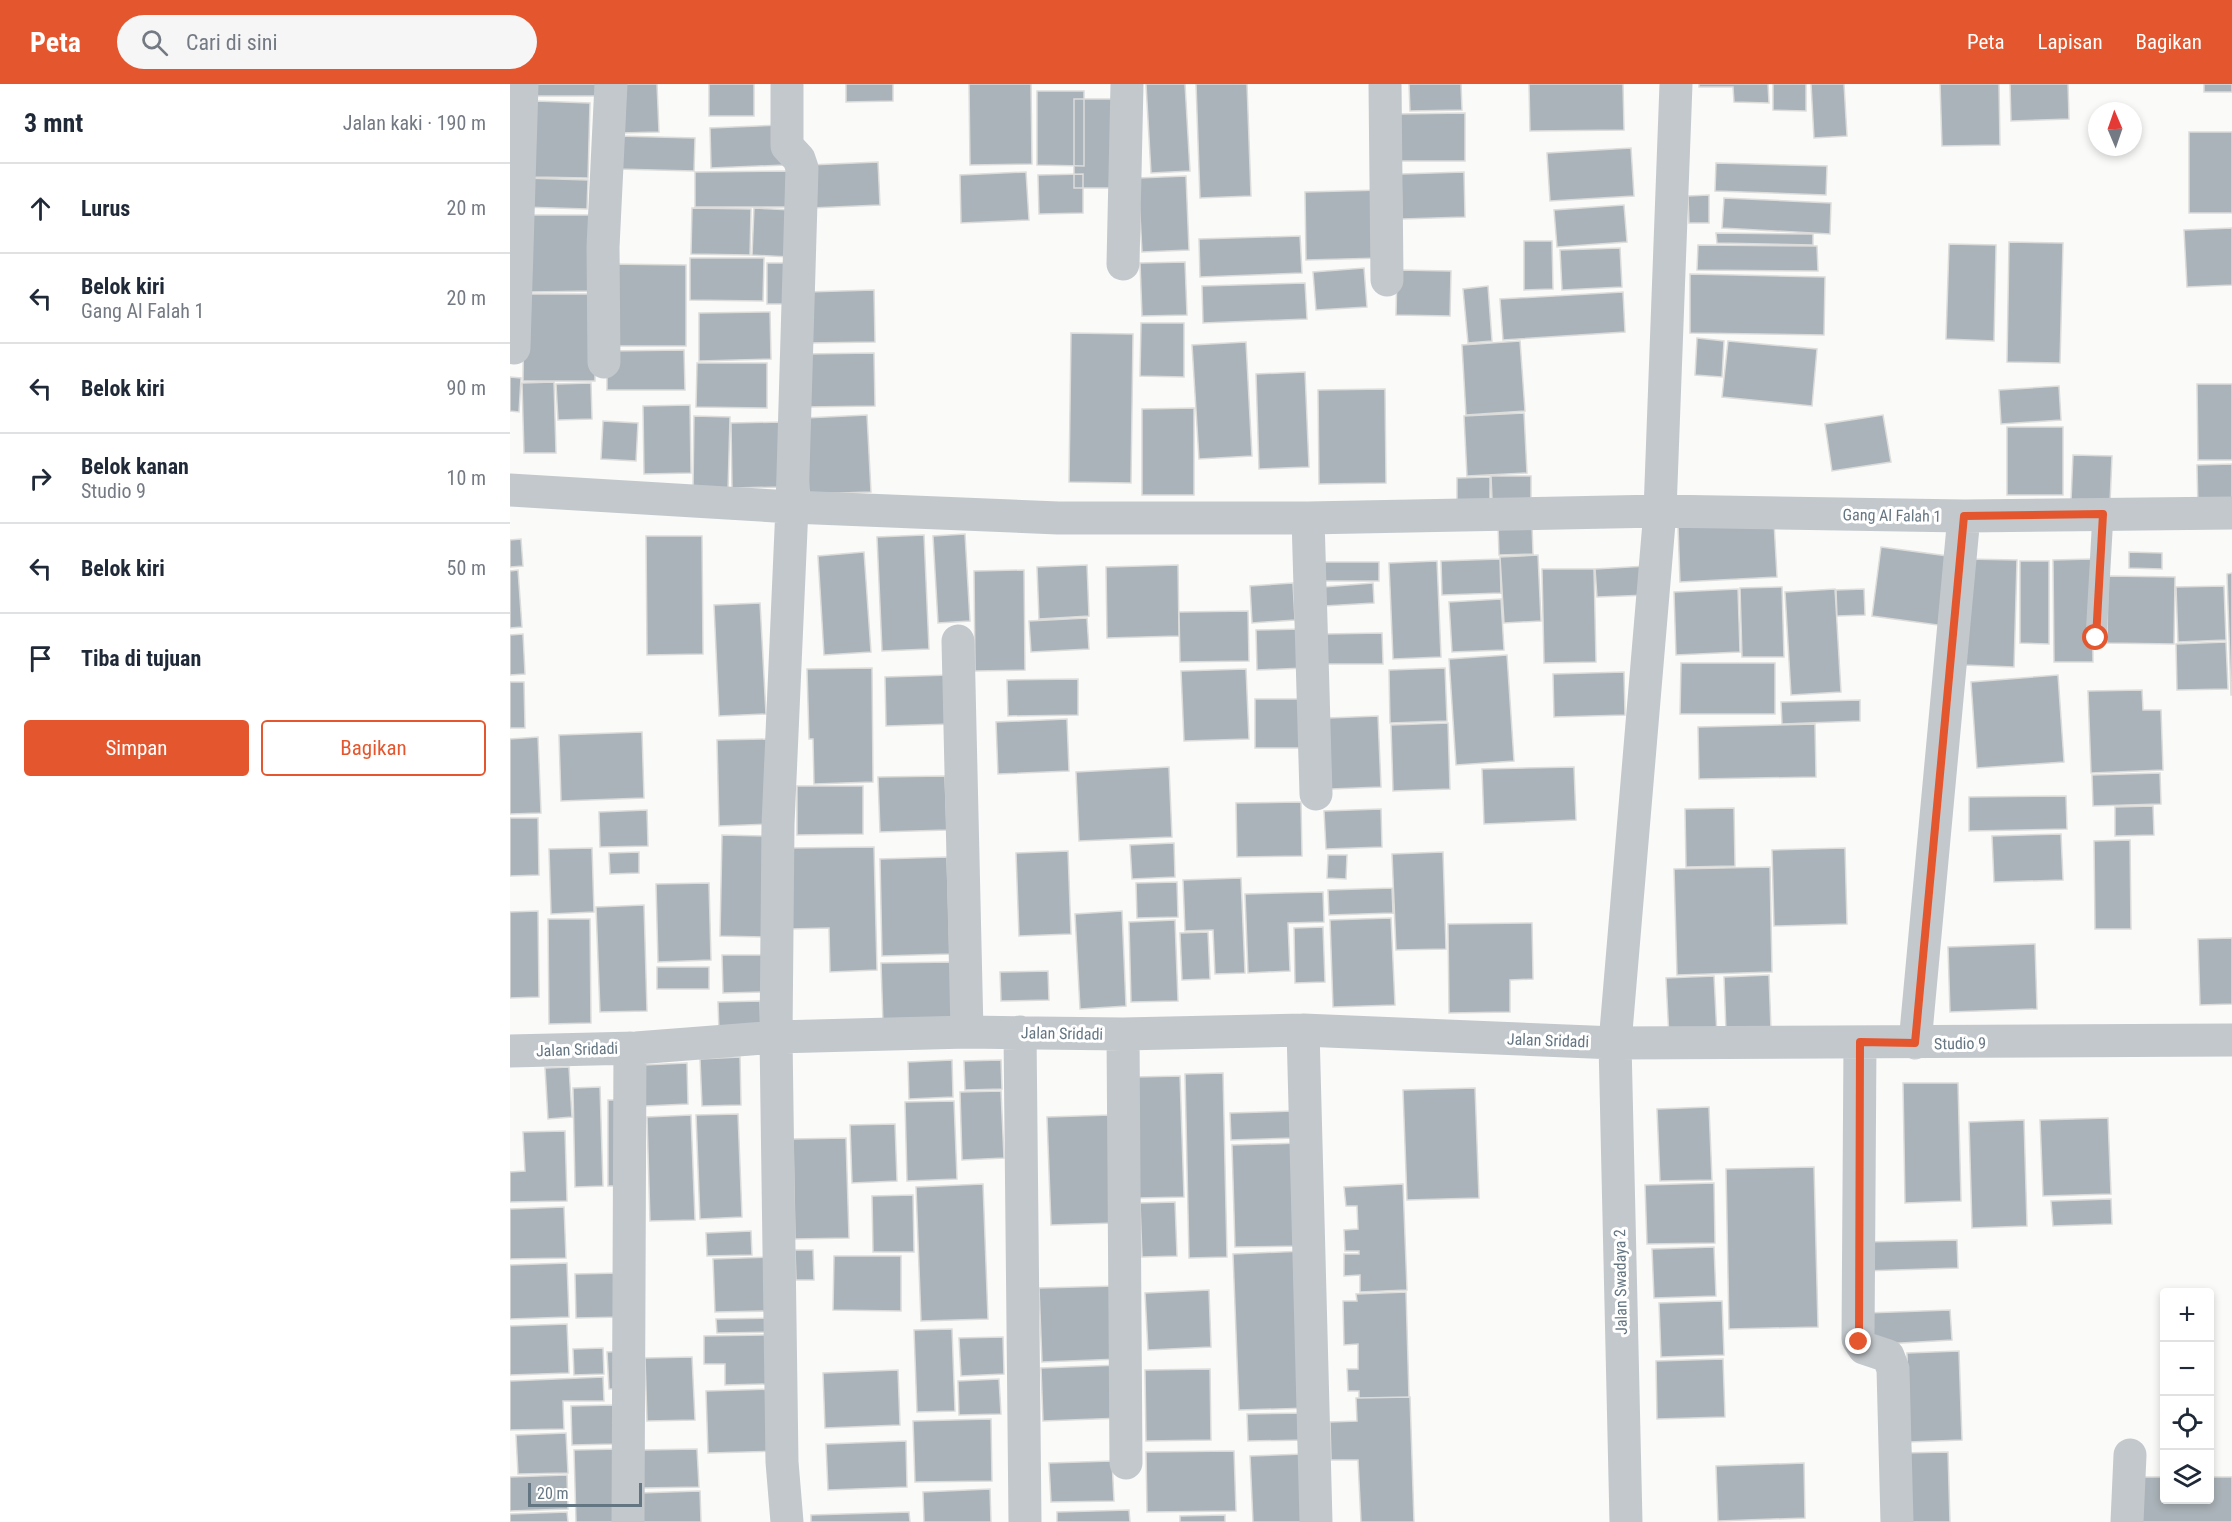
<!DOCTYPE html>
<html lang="id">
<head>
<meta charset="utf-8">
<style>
  :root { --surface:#fff; --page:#f6f6f7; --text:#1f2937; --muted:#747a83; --line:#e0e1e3; --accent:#e4572e }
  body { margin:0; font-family:"Roboto Condensed",sans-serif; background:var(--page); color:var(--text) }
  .controls { position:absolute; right:18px; bottom:18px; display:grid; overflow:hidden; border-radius:6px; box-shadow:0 3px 9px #0003 }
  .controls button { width:54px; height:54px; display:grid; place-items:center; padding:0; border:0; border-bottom:2px solid var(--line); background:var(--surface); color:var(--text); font:30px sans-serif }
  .compass { position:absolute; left:1578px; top:18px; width:54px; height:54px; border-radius:50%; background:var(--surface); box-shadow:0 3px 9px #0003; rotate:358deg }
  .scale { position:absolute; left:18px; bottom:15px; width:114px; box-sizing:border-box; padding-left:6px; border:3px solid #657683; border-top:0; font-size:16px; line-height:21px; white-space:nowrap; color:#657683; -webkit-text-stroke:4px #fff; paint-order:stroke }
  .stop { position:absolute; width:18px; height:18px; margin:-14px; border:4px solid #e4572e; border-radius:50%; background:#fff }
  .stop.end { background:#e4572e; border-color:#fff; box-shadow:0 2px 6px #0008 }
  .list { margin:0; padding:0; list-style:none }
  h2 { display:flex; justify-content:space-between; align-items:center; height:78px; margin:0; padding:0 24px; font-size:26px }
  h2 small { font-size:20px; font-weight:400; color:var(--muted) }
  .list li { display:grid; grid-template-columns:39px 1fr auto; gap:18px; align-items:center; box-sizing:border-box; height:90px; padding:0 24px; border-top:2px solid var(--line) }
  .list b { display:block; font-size:22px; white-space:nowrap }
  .list p { margin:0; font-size:20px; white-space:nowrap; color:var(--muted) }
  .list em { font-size:20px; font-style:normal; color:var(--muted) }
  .actions { display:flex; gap:12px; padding:18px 24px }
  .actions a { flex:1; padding:14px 0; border:2px solid var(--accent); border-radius:6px; text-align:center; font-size:21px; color:var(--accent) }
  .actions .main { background:var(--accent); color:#fff }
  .icon { flex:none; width:33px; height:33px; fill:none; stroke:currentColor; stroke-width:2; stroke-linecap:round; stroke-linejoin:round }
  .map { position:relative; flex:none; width:1722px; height:1438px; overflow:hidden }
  header { display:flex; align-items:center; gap:36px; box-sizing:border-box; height:84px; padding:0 30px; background:var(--accent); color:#fff }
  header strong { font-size:28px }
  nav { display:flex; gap:33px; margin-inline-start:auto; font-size:21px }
  .search { width:420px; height:54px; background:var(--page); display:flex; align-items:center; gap:15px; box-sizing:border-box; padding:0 21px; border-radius:33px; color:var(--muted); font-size:22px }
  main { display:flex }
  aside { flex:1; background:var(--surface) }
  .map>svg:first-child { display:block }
  .building { fill:#aab3b9; stroke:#dcdcda; stroke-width:1.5 }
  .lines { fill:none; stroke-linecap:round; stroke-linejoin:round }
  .lane { stroke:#c3c8cc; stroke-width:21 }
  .street { stroke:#c3c8cc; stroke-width:33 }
  .route { stroke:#e4572e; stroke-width:8 }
  .labels { text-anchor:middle; stroke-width:6; stroke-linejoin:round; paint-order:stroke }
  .street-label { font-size:16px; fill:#657683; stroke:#fff }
</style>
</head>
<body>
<header>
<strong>Peta</strong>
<div class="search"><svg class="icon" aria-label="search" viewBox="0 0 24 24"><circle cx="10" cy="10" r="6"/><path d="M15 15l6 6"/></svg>Cari di sini</div>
<nav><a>Peta</a><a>Lapisan</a><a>Bagikan</a></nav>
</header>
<main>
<aside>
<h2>3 mnt<small>Jalan kaki · 190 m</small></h2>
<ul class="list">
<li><svg class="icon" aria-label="ahead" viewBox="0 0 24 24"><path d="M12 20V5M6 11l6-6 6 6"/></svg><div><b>Lurus</b></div><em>20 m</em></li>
<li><svg class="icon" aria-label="left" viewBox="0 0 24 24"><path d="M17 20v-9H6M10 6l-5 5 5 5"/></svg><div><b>Belok kiri</b><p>Gang Al Falah 1</p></div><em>20 m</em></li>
<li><svg class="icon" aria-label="left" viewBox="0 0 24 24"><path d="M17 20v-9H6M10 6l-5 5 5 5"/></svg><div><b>Belok kiri</b></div><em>90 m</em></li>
<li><svg class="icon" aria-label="right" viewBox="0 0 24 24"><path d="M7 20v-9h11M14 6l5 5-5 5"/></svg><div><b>Belok kanan</b><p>Studio 9</p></div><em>10 m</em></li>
<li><svg class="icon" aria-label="left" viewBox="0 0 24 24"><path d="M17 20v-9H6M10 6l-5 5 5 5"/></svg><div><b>Belok kiri</b></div><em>50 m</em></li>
<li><svg class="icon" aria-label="arrive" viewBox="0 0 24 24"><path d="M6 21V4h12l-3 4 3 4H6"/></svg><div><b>Tiba di tujuan</b></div></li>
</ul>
<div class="actions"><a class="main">Simpan</a><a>Bagikan</a></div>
</aside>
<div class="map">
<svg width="1722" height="1438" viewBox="0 0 1722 1438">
  <rect width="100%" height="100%" fill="#fafaf8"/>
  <path class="building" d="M26 0H98V12H25Z
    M106 0H147L149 48 109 49Z
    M199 0H244V32H199Z
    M336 0H383V17L336 18Z
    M459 0H521L522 80 460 81Z
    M636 0H675L680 87 641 89Z
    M686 0H737L741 112 690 114Z
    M899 0H951L952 26 900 27Z
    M1019 0H1113L1114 46 1020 47Z
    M1189 0H1258L1259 19 1224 18 1223 3H1189Z
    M1263 0H1296V27L1263 26Z
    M1301 0H1334L1337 52 1304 54Z
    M1430 0H1489L1490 61 1432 62Z
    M1500 0H1558L1559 35 1501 37Z
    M1694 0H1722V8H1694Z
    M527 7H574V82L527 81Z
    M564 15H605V104H564Z
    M26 17 80 19 78 94 23 93Z
    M955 29V77H889L888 30Z
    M272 41 275 81 201 84 200 44Z
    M1679 48H1722V129H1679Z
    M107 52 185 54 184 87 107 85Z
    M1121 64 1124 112 1040 117 1037 69Z
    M368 78 370 121 301 124 299 81Z
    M1206 79 1317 82 1316 111 1205 107Z
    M280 87V123H185V88Z
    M516 88 519 136 451 139 450 91Z
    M954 88 955 133 892 135 891 90Z
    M573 90V129L529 130 528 91Z
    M676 92 679 166 632 168 628 94Z
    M14 94 78 96 77 125 13 123Z
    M871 106 872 174 796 176 795 108Z
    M1199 111V139H1179L1178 112Z
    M1214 114 1321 119 1320 150 1212 144Z
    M1114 121 1117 158 1047 163 1044 126Z
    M182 124 241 125 240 171 181 170Z
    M244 124 282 126 280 173 242 171Z
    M18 131H85L86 207 19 208Z
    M1722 144V201L1677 203 1674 146Z
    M1206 149 1303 150V161L1207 159Z
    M790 152 792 189 690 193 689 155Z
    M1014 157H1042L1043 205 1014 206Z
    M1499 158 1553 159 1550 279 1497 278Z
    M1439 160 1486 161 1484 257 1436 255Z
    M1188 161 1307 162 1308 187 1187 186Z
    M1110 164 1112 203 1052 206 1050 166Z
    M180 174H254L253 217 180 216Z
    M675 178 677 231 632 232 630 179Z
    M257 179H280L281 220H257Z
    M97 180 176 181V262H97Z
    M854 184 857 223 806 226 803 188Z
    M887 186 941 187 940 232 886 231Z
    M1180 190 1315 193 1314 251 1180 249Z
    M795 199 797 235 693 239 692 202Z
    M978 202 982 257 958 259 953 205Z
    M364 206 365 258 297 259 296 208Z
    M1113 208 1115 248 993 256 990 215Z
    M14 210H85V297H13Z
    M260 228 261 275 189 277V229Z
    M631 239H674V293L630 292Z
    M561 249 623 250 621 399 559 398Z
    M1187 254 1214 257 1212 293 1185 291Z
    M1010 257 1015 327 956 331 952 261Z
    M1218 257 1307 265 1302 322 1212 313Z
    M736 258 742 372 689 375 682 261Z
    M174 266 175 306H97V267Z
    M364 269 365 322 296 323 294 270Z
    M187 279H257V324L186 323Z
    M795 288 799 383 749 385 746 290Z
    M0 293 11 294 9 328 0 327Z
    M44 298 46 369H14L12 299Z
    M81 299 82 335 48 336 46 300Z
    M1687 300H1722V376H1688Z
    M1549 302 1551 336 1491 340 1489 306Z
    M875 305 876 399 809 400 808 306Z
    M180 321 181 389 134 390 133 322Z
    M684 324V411H632V325Z
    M1014 329 1017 389 957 392 954 332Z
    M357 331 361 408 299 410 295 334Z
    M1373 331 1381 378 1322 387 1315 340Z
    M184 332 220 333 218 407 183 406Z
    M93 337 128 339 126 377 91 375Z
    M271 338 273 403 222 404 221 339Z
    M1497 343H1553V411H1497Z
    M1563 371 1602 372 1600 419 1561 417Z
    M1722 380V424L1688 425 1687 381Z
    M981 392H1021V415H982Z
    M980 393V416L947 417V394Z
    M1264 438 1267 493 1170 498 1168 442Z
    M988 441H1022L1023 470 989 471Z
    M455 450 460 537 428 539 423 452Z
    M414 451 419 565 372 567 367 453Z
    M136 452H192L193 570 137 571Z
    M11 455 13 482 0 483V456Z
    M1371 463 1445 473 1435 542 1362 532Z
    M354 468 361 568 314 571 308 472Z
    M1619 468 1652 469V485L1619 484Z
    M1028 471 1031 537 994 539 990 473Z
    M990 475 991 509 932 511 931 477Z
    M1456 475 1507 476 1504 583 1454 581Z
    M1582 475 1583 578H1544L1543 476Z
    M927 477 931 573 883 575 879 479Z
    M1510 477H1539V560L1510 559Z
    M814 478H869V497H814Z
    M577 481 579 532 529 535 527 483Z
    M668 481 669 552 597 554 596 483Z
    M1137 482 1138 511 1087 513 1085 485Z
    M1032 485H1084L1086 578 1034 579Z
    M8 486 12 543 0 544V487Z
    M514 486 515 586 465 587 464 487Z
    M1722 489V611H1721L1717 490Z
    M1598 492 1665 493 1664 560 1597 559Z
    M783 499 785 536 742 539 740 502Z
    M863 499 864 519 814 522 813 503Z
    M1714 502 1716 556 1668 558 1666 503Z
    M1272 503 1274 573H1232L1230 504Z
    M1228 505 1230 568 1166 571 1164 508Z
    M1325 505 1331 608 1281 611 1275 508Z
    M1354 505 1355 531 1327 532 1326 506Z
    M991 515 994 566 942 568 939 518Z
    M250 519 256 630 209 632 204 521Z
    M738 527 739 577 670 578 669 528Z
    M577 534 579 565 521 568 519 537Z
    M793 545 795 584 747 586 746 546Z
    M872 549 873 580H815L814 550Z
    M13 550 15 590 0 591V551Z
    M1716 558 1718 605 1667 606 1666 560Z
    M997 571 1004 677 946 681 939 575Z
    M1171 579H1265V630H1170Z
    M362 584 363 698 304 700 303 655H299L297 585Z
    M935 584 937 637 880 639 879 586Z
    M736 585 739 655 674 657 671 587Z
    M1114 588 1115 631 1044 633 1043 590Z
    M440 591 442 640 376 642 375 593Z
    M1548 591 1554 678 1467 684 1461 598Z
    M568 595V631L498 632 497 596Z
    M0 598H14L15 644H0Z
    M1632 606 1633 626H1651L1653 686 1581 689 1578 607Z
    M745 615H800V664H745Z
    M1350 616V637L1272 640 1271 618Z
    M868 632 871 703 821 705 818 634Z
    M557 635 559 687 488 690 486 638Z
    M938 639 940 705 883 707 881 641Z
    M1305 640 1306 693 1189 695 1188 643Z
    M132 648 134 714 51 717 49 651Z
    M28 653 31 729 0 730V655Z
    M259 655 261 740 209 742 207 656Z
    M659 683 662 753 569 757 566 688Z
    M1064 683 1066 736 974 740 972 685Z
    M1650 689 1651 720 1583 722 1582 691Z
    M435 692 437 746 370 748 368 693Z
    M287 702H353V750L287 751Z
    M1556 712 1557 745 1459 747V713Z
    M791 718 792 772 727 773 726 719Z
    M1643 722 1644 751 1605 752V723Z
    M1224 724 1225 782 1176 783 1175 725Z
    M871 725 872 763 816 765 814 727Z
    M137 726 138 762 90 763 89 728Z
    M0 734H28L29 791 0 792Z
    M1551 750 1553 796 1484 798 1482 752Z
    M212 751 259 752 257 853 210 852Z
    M1620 756 1621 845H1585L1584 757Z
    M664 759 665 793 622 795 620 761Z
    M364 763 367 886 320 888 319 844 280 845 279 764Z
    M82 764 84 828 41 830 39 765Z
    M1335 764 1337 840 1264 842 1262 766Z
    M558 767 561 850 509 852 506 769Z
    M129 768V789L100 790 99 769Z
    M933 768 936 865 886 866 882 770Z
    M818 771H837L836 795 817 794Z
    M437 773 440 870 372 872 370 775Z
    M1260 783 1262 888 1167 891 1164 785Z
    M731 794 735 889 705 890 703 846 675 847 673 796Z
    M667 798 668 833 627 834 626 799Z
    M199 799 201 876 148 878 146 800Z
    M882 804 883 829 819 831 818 806Z
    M813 808 814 838 778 839 780 887 738 889 735 810Z
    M134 821 137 927 90 928 86 823Z
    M28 827 29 913 0 914V828Z
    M612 827 616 922 570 925 565 830Z
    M881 834 885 921 823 923 820 836Z
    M38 835H80L81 939 39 940Z
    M665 836 668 917 621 918 619 838Z
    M1022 839 1023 895 1000 896V928L939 929 938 840Z
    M813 843 815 898 785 899 784 844Z
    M698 848 700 895 672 896 670 849Z
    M1722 854V920L1690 921 1688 855Z
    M1525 860 1527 925 1440 928 1438 863Z
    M212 871H255L256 908 213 909Z
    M443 878 444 939 373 940 371 879Z
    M147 883H199V905H147Z
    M538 887 539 916 491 917 490 888Z
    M1259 891 1261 946 1216 948 1214 893Z
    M1204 892 1207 952 1159 954 1156 894Z
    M250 917 251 946 209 948 208 918Z
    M230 973 231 1021 192 1022 190 975Z
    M442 976 443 1013 399 1015 398 978Z
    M491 976 492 1005 455 1006 454 977Z
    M177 979 178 1020 135 1022 133 981Z
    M59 983 62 1033 38 1035 35 984Z
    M713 989 717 1173 679 1174 675 990Z
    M670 992 674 1113 629 1114 625 993Z
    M1393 999H1448L1451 1117 1395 1119Z
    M90 1003 93 1102 65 1103 63 1004Z
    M965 1004 969 1114 897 1116 893 1006Z
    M491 1007 494 1074 452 1076 450 1008Z
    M98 1016H118V1102H98Z
    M444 1017 447 1095 397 1097 395 1018Z
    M1199 1023 1202 1096 1150 1097 1147 1025Z
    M784 1027 785 1054 721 1056 720 1029Z
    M228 1030 232 1133 190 1135 186 1031Z
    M181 1031 185 1136 140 1137 137 1033Z
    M601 1031 605 1139 541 1141 537 1033Z
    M1598 1034 1601 1110 1533 1112 1530 1036Z
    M1514 1036 1517 1142 1462 1144 1459 1038Z
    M385 1040 387 1097 342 1099 340 1041Z
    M55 1047 57 1117 0 1118V1088L15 1087 13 1048Z
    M336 1054 339 1154 285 1155 283 1055Z
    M790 1059 793 1162 725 1163 722 1061Z
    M1304 1083 1308 1243 1219 1245 1216 1085Z
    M1204 1099 1205 1159 1137 1160 1135 1101Z
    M473 1100 478 1235 411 1237 406 1103Z
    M893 1100 897 1206 850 1208V1191L834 1192V1170H849V1167H835L834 1146 848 1145 847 1122H836L834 1103Z
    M403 1111 404 1168H363L362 1112Z
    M1601 1115 1602 1140 1543 1142 1541 1117Z
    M665 1118 667 1172 632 1173 630 1119Z
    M54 1123 56 1174 0 1175V1125Z
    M241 1147 242 1171 197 1172 196 1149Z
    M1447 1156 1448 1184 1353 1187 1352 1158Z
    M1204 1163 1206 1212 1144 1214 1142 1165Z
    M285 1166H303L304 1196H286Z
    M794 1167 800 1324 729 1326 723 1170Z
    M324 1172H391V1227L323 1226Z
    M259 1173 261 1227 205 1228 203 1175Z
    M57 1179 59 1233 0 1235V1181Z
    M110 1189 112 1233 66 1234 65 1190Z
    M607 1202 610 1275 532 1278 529 1204Z
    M699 1206 701 1263 638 1266 635 1209Z
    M896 1208 899 1313 849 1314V1307H838L837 1285H848V1260L834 1261 833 1217H847L846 1210Z
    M1212 1217 1214 1271 1151 1273 1149 1219Z
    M1440 1226 1442 1256 1357 1261 1356 1229Z
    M262 1234V1248L207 1249 206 1235Z
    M57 1240 59 1289 0 1291V1242Z
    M442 1245 445 1327 407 1328 404 1246Z
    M258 1251 259 1300 215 1301V1280H194V1252Z
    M493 1253 494 1290 451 1292 449 1254Z
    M93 1264 94 1290 64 1291 63 1265Z
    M114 1267 115 1305H99L97 1268Z
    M1449 1267 1452 1356 1399 1358 1397 1269Z
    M182 1273 185 1336 137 1337 135 1274Z
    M1213 1275 1215 1333 1147 1335 1146 1277Z
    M610 1281 612 1334 533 1337 531 1284Z
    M700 1285 701 1356 636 1357 635 1286Z
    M388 1286 390 1341 315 1344 313 1289Z
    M93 1293 94 1317H53L54 1345 0 1346V1297Z
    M489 1295 491 1330 449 1331 448 1297Z
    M265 1305 267 1367 198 1369 196 1307Z
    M900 1313 904 1438H851L848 1376H821L820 1338 847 1337 846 1314Z
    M103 1321 104 1360 62 1361 61 1322Z
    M797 1329 798 1356 738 1357 737 1330Z
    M481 1335 482 1397 405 1398 403 1337Z
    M56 1349 58 1389 8 1390 6 1351Z
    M396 1357 397 1403 318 1406 316 1360Z
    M109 1365 111 1438H66L64 1366Z
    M187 1365 189 1403 133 1404 132 1366Z
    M724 1367 726 1427 637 1428 636 1368Z
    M1438 1368 1440 1438H1394L1391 1369Z
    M794 1370 797 1438H743L740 1372Z
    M602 1377 604 1417 541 1418 539 1379Z
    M1294 1379 1295 1434 1208 1437 1206 1382Z
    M57 1391 58 1425 0 1427V1393Z
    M1632 1393H1654V1416H1700V1393H1722V1438H1632Z
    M480 1405 481 1438H414L413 1408Z
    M190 1407 191 1438H130L129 1409Z
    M619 1426 620 1438H547V1428Z
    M57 1428 58 1438H0V1430Z
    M399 1428 400 1438H301V1431Z
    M715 1431V1438H670V1432Z"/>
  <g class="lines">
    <path class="lane" d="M1586 554 1593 430"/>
    <path class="street" d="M277 0V62L289 75 292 84 282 423 268 740 266 953 272 1378 277 1438
      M875 0 877 196
      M613 180 617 0
      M4 264 12 0
      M94 278 93 163 101 0
      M0 406 282 423 548 434H798L1150 427 1454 432 1722 429
      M798 434 806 710
      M448 557 457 948
      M793 946 806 1438
      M510 948 515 1438
      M613 950 616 1379
      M1350 958 1348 1255 1354 1264 1378 1272 1383 1285 1387 1438
      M1405 959 1454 432
      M0 967 126 964 266 953 457 948 613 950 793 946 1105 959 1722 956
      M118 1438 120 964
      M1116 1438 1105 959 1150 427 1166 0
      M1617 1438 1620 1371"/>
  </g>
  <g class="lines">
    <path class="route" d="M1349 1258 1350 958 1405 959 1454 432 1593 430 1586 554"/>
  </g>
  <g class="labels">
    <g class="street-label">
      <text transform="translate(1382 431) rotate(1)" y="6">Gang Al Falah 1</text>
      <text transform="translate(552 949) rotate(1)" y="6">Jalan Sridadi</text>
      <text transform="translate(1038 956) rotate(2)" y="6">Jalan Sridadi</text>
      <text transform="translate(1450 959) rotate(-1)" y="6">Studio 9</text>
      <text transform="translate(67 965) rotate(-2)" y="6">Jalan Sridadi</text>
      <text transform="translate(1110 1198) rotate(-91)" y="6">Jalan Swadaya 2</text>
    </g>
  </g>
</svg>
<div class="controls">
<button>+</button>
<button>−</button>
<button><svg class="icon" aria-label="locate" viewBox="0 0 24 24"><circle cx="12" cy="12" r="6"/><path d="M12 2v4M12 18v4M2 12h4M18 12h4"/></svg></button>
<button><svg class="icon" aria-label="layers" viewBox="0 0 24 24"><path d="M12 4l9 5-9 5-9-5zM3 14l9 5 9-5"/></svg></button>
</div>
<svg class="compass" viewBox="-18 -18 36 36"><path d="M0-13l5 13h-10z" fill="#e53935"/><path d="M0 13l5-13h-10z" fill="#747a83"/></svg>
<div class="scale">20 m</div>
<div class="stop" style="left:1586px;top:554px"></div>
<div class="stop end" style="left:1349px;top:1258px"></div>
</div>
</main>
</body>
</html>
